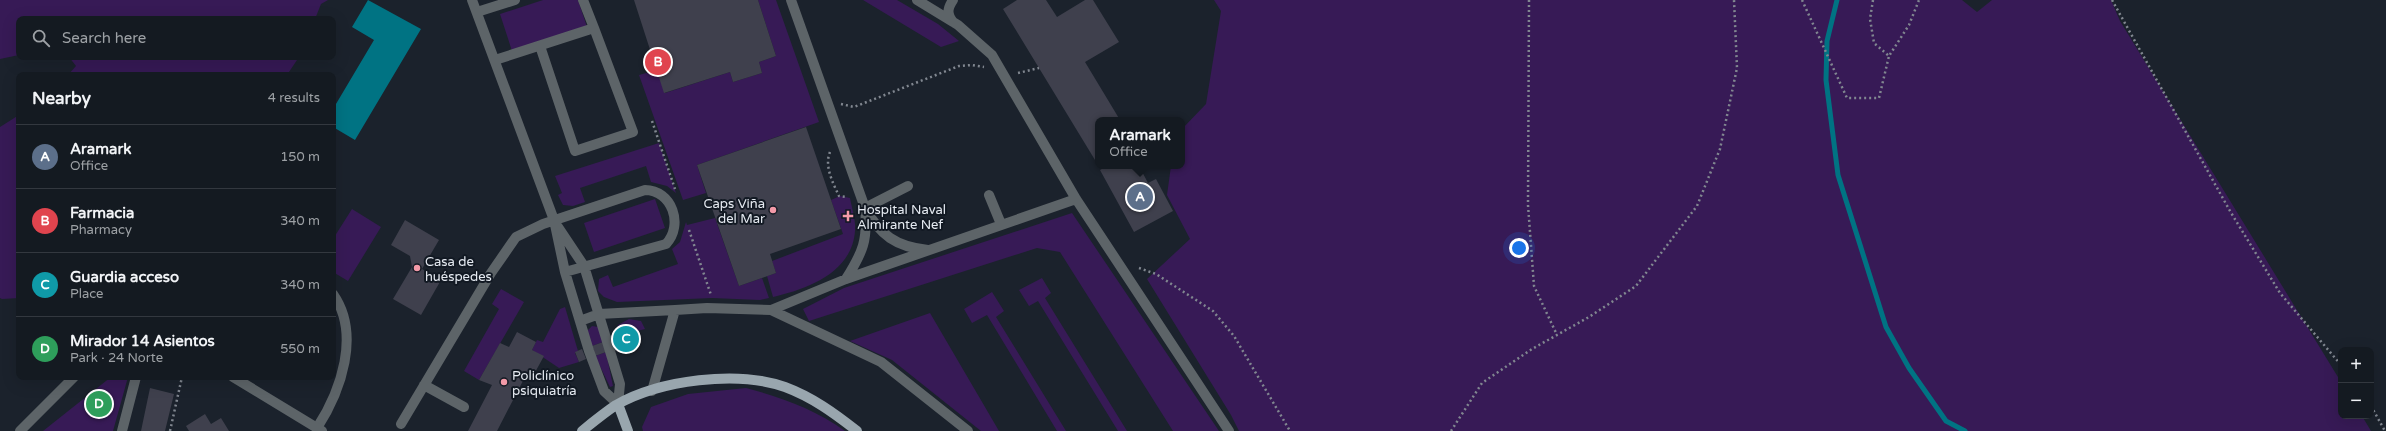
<!DOCTYPE html>
<html lang="en">
<head>
<meta charset="utf-8">
<style>
  :root { --surface:#141a21; --page:#1d232a; --text:#f1f3f6; --muted:#9da1a5; --line:#33383f; --accent:#8c9099 }
  body { margin:0; font-family:"Varela Round",sans-serif; background:var(--page); color:var(--text) }
  .controls { position:absolute; right:12px; bottom:12px; display:grid; overflow:hidden; border-radius:8px; box-shadow:0 4px 16px #0002 }
  .controls button { width:36px; height:36px; display:grid; place-items:center; padding:0; border:0; border-bottom:1px solid var(--line); background:var(--surface); color:var(--text); font:20px sans-serif }
  .you { position:absolute; left:1519px; top:248px; width:14px; height:14px; margin:-10px; border:3px solid #fff; border-radius:50%; background:#1a73e8; box-shadow:0 0 0 6px #1a73e833 }
  .badge { display:grid; place-items:center; width:26px; height:26px; border-radius:50%; background:var(--accent); color:#fff; font-size:13px; font-weight:700 }
  .pin { position:absolute; translate:-50% -50%; border:2px solid #fff; box-shadow:0 1px 4px #0006 }
  .popup { position:absolute; left:1095px; top:117px; width:90px; height:52px; box-sizing:border-box; display:grid; place-content:center; border-radius:8px; background:var(--surface); filter:drop-shadow(0 1px 3px #0005); font-size:13px; white-space:nowrap; color:var(--muted) }
  .popup b { font-size:15px; color:var(--text) }
  .popup::after { content:''; position:absolute; left:50%; top:100%; margin-left:-8px; border:8px solid transparent; border-top-color:var(--surface) }
  .list { margin:0; padding:0; list-style:none }
  h2 { display:flex; justify-content:space-between; align-items:center; height:52px; margin:0; padding:0 16px; font-size:17px }
  h2 small { font-size:13px; font-weight:400; color:var(--muted) }
  .list li { display:grid; grid-template-columns:26px 1fr auto; gap:12px; align-items:center; box-sizing:border-box; height:64px; padding:0 16px; border-top:1px solid var(--line) }
  .list b { display:block; font-size:15px; white-space:nowrap }
  .list p { margin:0; font-size:13px; white-space:nowrap; color:var(--muted) }
  .list em { font-size:13px; font-style:normal; color:var(--muted) }
  .icon { flex:none; width:22px; height:22px; fill:none; stroke:currentColor; stroke-width:2; stroke-linecap:round; stroke-linejoin:round }
  .map { position:relative; flex:none; width:2386px; height:431px; overflow:hidden }
  .search { position:absolute; background:var(--surface); box-shadow:0 4px 16px #0002; left:16px; top:16px; width:320px; height:44px; display:flex; align-items:center; gap:10px; box-sizing:border-box; padding:0 14px; border-radius:8px; color:var(--muted); font-size:15px }
  .panel { position:absolute; background:var(--surface); box-shadow:0 4px 16px #0002; left:16px; top:72px; width:320px; height:308px; border-radius:8px }
  .map>svg:first-child { display:block }
  .green { fill:#371a56 }
  .water { fill:#007383 }
  .lines { fill:none; stroke-linecap:round; stroke-linejoin:round }
  .stream { stroke:#007383; stroke-width:5 }
  .building { fill:#3f404d }
  .path { stroke:#818790; stroke-width:2.5; stroke-dasharray:2 3; stroke-linecap:butt }
  .service { stroke:#5d6468; stroke-width:10 }
  .minor { stroke:#5d6468; stroke-width:10 }
  .primary { stroke:#99a6ae; stroke-width:10 }
  .poi-dot { fill:#f39aa8; stroke:#121923; stroke-width:1.5 }
  .labels { text-anchor:middle; stroke-width:4; stroke-linejoin:round; paint-order:stroke }
  .poi-label { font-size:13px; fill:#e5eaf1; stroke:#121923; text-anchor:start }
</style>
</head>
<body>
<div class="map">
<svg width="2386" height="431" viewBox="0 0 2386 431">
  <rect width="100%" height="100%" fill="#1b222c"/>
  <path class="green" d="M0 0H328L321 4 315 19H19V55L0 59Z
    M543 0H578L587 27 512 51 500 14Z
    M758 0H776L819 122 697 165 706 193 683 200 639 75 657 70 665 93 730 72 733 82 762 73 759 62 776 56Z
    M863 0H897L938 24 959 41 941 47Z
    M1214 0H1962L1977 12 1992 0H2111L2120 21 2341 382V416H2362L2371 431H1239L1231 415 1147 279 1190 239 1167 195 1171 166H1182V129L1206 104 1221 11Z
    M69 57H299L287 75H68L76 66Z
    M19 115V298L2 299 0 298V127Z
    M659 143 676 193 667 186 651 182 646 166 580 188 585 202 573 206 563 205 558 195 562 193 555 176Z
    M840 196 850 198C852 209 856 220 855 231 852 273 807 289 773 297L767 276 776 273 772 261 843 234 831 200Z
    M655 199 665 228 594 252 584 223Z
    M352 209 381 227 348 281 333 272V239Z
    M1072 213 1219 431H1173L1060 252 1037 248 809 321 803 309 844 288Z
    M715 218 739 286 762 278 769 298 760 300 712 298 617 302 604 297 598 291 599 279 608 275 613 287 678 264 672 249 680 242 686 222 687 225Z
    M1042 278 1051 293 1045 298 1127 431H1118L1038 301 1029 306 1019 290Z
    M501 289 524 302 479 380 464 371 499 309 492 304Z
    M992 292 1004 311 996 317 1066 431H1057L987 315 972 323 964 309Z
    M565 307 578 351 575 353 579 362 559 368 532 350 537 340 543 342 560 309Z
    M930 313 999 431H981L892 360 850 341Z
    M629 319 641 321 645 329 637 331 636 327 616 334 618 325Z
    M592 326 598 327 603 342 592 346 587 331Z
    M606 352 613 386 610 387 595 356Z
    M111 377H128L113 431H43Z
    M746 388C783 398 814 409 845 431H643L642 427 651 407 688 394Z"/>
  <path class="water" d="M368 0 421 29 355 140 333 127V109L374 40 352 27Z"/>
  <g class="lines">
    <path class="stream" d="M1837 0 1827 41 1826 80 1838 175 1886 327 1909 368 1946 421 1965 431"/>
  </g>
  <path class="building" d="M634 0H758L776 56 759 62 762 73 733 82 730 72 664 93Z
    M1017 0H1046L1057 17 1085 0H1093L1119 42 1085 62 1120 120H1098V158L1095 160 1003 9Z
    M806 127 841 229 770 254 776 273 739 286 697 165Z
    M1107 166H1139L1148 183 1156 179 1173 211 1134 232 1100 170Z
    M405 220 439 240 422 269 441 280 421 315 393 299 412 267 410 256 391 245Z
    M636 327 641 343 615 351 610 336Z
    M517 332 536 342 532 350 544 356 533 376 527 373 497 431H468L492 385 479 380 500 343 509 347Z
    M603 342 606 352 595 356 592 346Z
    M582 349 586 359 579 362 575 352Z
    M150 388 174 394 165 431H141Z
    M205 414 211 424 221 418 229 431H189L186 426Z"/>
  <g class="lines">
    <path class="path" d="M1529 0 1528 205 1534 286 1557 335
      M1802 0 1847 98H1879L1889 56
      M1873 0 1870 19 1874 43 1889 56 1909 25 1919 0
      M2112 0 2230 211 2280 293 2341 365
      M1018 73 1039 68
      M841 104 854 107 959 66 972 65 984 67
      M652 121 675 189
      M830 152C824 166 833 183 839 196L847 197
      M689 230 711 295
      M1139 268 1156 274 1213 311 1234 336 1290 431
      M2371 406 2385 431
      M170 431 182 377
      M1451 431 1482 383 1532 349 1589 317 1636 286 1697 206 1720 149 1737 68 1734 0"/>
    <path class="service" d="M472 0 554 220 565 272 589 351 604 391 618 404
      M791 0 865 208C868 240 863 252 846 279
      M917 0 958 25 992 55 1076 199 1229 431
      M953 0C947 9 947 14 953 22
      M477 12 515 0
      M540 46 575 151 633 132 594 28
      M495 60 594 28 583 0
      M908 186 865 208C880 235 896 247 928 250
      M989 195 1001 224
      M558 227 584 266 620 384 618 404
      M771 310 881 362 968 431
      M580 321 599 314 675 310 707 308 771 310 846 279 1076 199
      M424 385 464 407
      M652 391 675 310
      M401 424 491 273 516 237 543 224 645 190C672 190 684 225 666 244L565 272
      M317 428C341 391 361 334 333 294
      M20 431 74 377"/>
    <path class="minor" d="M233 377 322 431
      M122 431 136 377"/>
    <path class="primary" d="M618 404 628 431
      M582 431C593 422 604 413 616 405 660 380 737 370 785 387 812 397 834 413 857 431"/>
  </g>
  <g class="poi-dot">
    <circle cx="773" cy="210" r="4"/>
    <path d="M846 210h4v4h4v4h-4v4h-4v-4h-4v-4h4z"/>
    <circle cx="417" cy="268" r="4"/>
    <circle cx="504" cy="382" r="4"/>
  </g>
  <g class="labels">
    <g class="poi-label">
      <text x="765" y="208" text-anchor="end">Caps Viña<tspan x="765" dy="15">del Mar</tspan></text>
      <text x="857" y="214">Hospital Naval<tspan x="857" dy="15">Almirante Nef</tspan></text>
      <text x="425" y="266">Casa de<tspan x="425" dy="15">huéspedes</tspan></text>
      <text x="512" y="380">Policlínico<tspan x="512" dy="15">psiquiatría</tspan></text>
    </g>
  </g>
</svg>
<div class="controls">
<button>+</button>
<button>−</button>
</div>
<div class="you"></div>
<div class="pin badge" style="left:1140px;top:197px;background:#5c6f8a">A</div>
<div class="popup"><b>Aramark</b>Office</div>
<div class="pin badge" style="left:658px;top:62px;background:#e0444e">B</div>
<div class="pin badge" style="left:626px;top:339px;background:#0f9aa8">C</div>
<div class="pin badge" style="left:99px;top:404px;background:#2e9e5b">D</div>
<div class="search"><svg class="icon" aria-label="search" viewBox="0 0 24 24"><circle cx="10" cy="10" r="6"/><path d="M15 15l6 6"/></svg>Search here</div>
<section class="panel">
<h2>Nearby<small>4 results</small></h2>
<ul class="list">
<li><span class="badge" style="background:#5c6f8a">A</span><div><b>Aramark</b><p>Office</p></div><em>150 m</em></li>
<li><span class="badge" style="background:#e0444e">B</span><div><b>Farmacia</b><p>Pharmacy</p></div><em>340 m</em></li>
<li><span class="badge" style="background:#0f9aa8">C</span><div><b>Guardia acceso</b><p>Place</p></div><em>340 m</em></li>
<li><span class="badge" style="background:#2e9e5b">D</span><div><b>Mirador 14 Asientos</b><p>Park · 24 Norte</p></div><em>550 m</em></li>
</ul>
</section>
</div>
</body>
</html>
